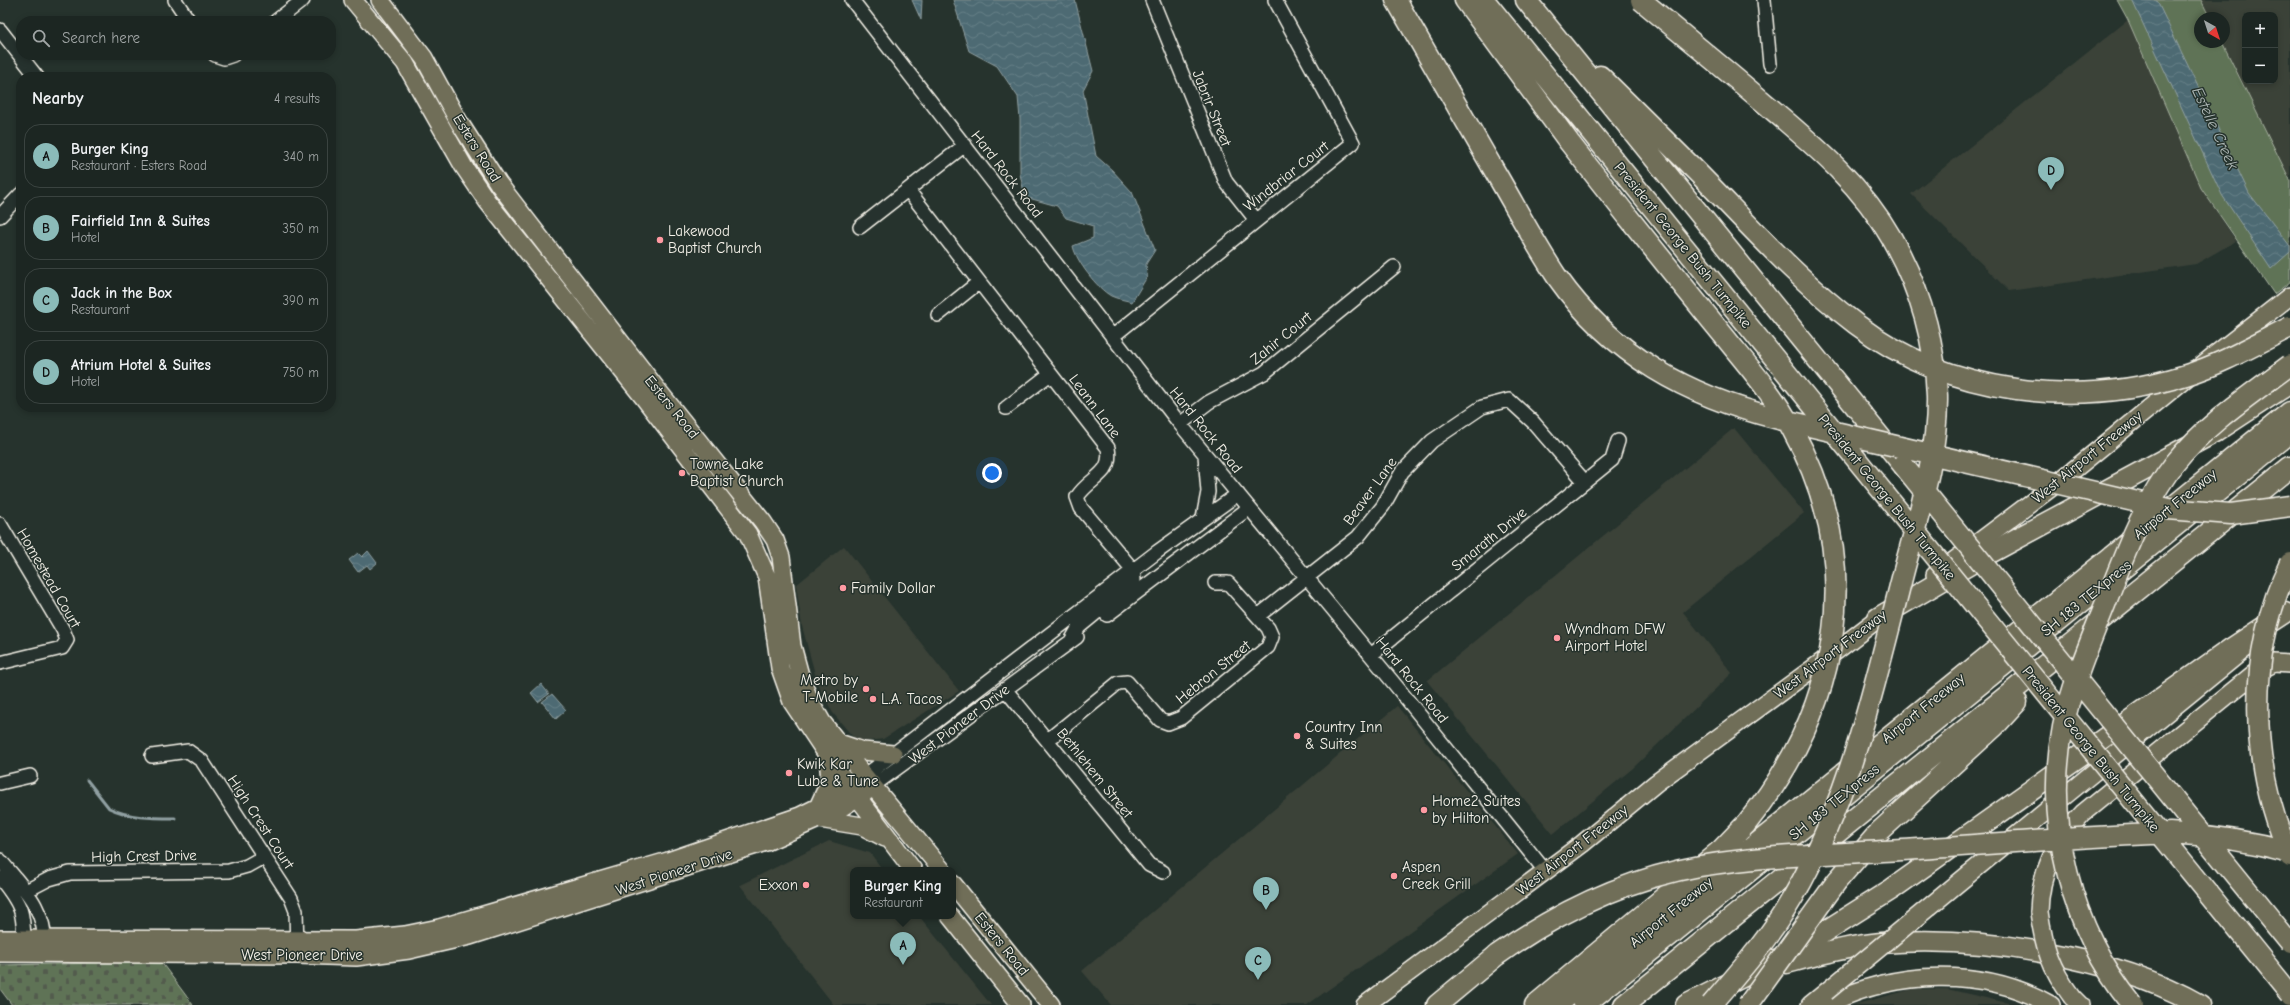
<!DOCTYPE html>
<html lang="en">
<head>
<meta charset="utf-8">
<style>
  :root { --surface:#1c2622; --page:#252e2a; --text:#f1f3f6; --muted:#a0a5a5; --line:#3a4340; --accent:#8bbbb9 }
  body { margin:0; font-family:"Comic Neue",sans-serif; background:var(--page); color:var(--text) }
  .controls { position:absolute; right:12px; top:12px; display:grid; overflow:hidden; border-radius:8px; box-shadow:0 2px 6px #0003 }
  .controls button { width:36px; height:36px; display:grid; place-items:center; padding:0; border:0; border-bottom:1px solid var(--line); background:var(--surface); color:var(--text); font:20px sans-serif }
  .compass { position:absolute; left:2194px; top:12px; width:36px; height:36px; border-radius:50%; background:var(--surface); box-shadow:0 2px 6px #0003; rotate:141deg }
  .you { position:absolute; left:992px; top:473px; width:14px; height:14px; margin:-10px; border:3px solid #fff; border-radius:50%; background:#1a73e8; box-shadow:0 0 0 6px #1a73e833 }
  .badge { display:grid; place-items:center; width:26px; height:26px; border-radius:50%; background:var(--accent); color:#111; font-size:13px; font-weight:700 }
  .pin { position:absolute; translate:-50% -33px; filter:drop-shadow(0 1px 2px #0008) }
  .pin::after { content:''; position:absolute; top:21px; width:14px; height:12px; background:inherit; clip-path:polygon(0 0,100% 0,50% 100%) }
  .popup { position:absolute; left:850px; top:867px; width:106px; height:52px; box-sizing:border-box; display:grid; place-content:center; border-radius:8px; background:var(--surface); filter:drop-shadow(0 1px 3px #0005); font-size:13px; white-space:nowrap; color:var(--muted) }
  .popup b { font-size:15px; color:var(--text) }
  .popup::after { content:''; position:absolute; left:50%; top:100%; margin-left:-8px; border:8px solid transparent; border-top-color:var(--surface) }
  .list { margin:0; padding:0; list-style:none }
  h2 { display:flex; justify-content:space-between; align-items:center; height:52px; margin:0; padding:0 16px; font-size:17px }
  h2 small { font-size:13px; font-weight:400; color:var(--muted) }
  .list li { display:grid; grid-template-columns:26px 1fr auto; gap:12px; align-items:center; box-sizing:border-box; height:64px; margin:0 8px 8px; padding:0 8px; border:1px solid var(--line); border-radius:16px }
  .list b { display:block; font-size:15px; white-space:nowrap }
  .list p { margin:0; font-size:13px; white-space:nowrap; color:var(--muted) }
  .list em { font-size:13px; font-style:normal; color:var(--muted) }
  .icon { flex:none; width:22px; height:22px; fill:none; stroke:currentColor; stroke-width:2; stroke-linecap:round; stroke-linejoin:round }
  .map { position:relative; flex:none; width:2290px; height:1005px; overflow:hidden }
  .search { position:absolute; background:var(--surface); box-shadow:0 2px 6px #0003; left:16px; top:16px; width:320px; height:44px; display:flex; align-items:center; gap:10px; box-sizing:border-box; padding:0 14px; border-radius:16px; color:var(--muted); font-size:15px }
  .panel { position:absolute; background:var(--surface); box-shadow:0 2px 6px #0003; left:16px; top:72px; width:320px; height:340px; border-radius:16px }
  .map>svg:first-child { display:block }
  .built { fill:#3b4239; fill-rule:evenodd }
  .grass { fill:#5e7357; stroke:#a9b2a0 }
  .cemetery { fill:url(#cemetery-stones); stroke:#a9b2a0 }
  .water { fill:url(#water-waves); stroke:#90a0a2 }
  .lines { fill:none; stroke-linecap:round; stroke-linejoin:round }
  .stream { stroke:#90a0a2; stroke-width:3 }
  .minor-casing { stroke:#f4f1e8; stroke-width:16 }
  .major-casing { stroke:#f4f1e8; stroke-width:20 }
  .highway-casing { stroke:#f4f1e8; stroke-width:23 }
  .minor { stroke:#26332d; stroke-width:13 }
  .major { stroke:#706e59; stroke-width:17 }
  .highway { stroke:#706e59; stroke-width:20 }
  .major-bridge-casing { stroke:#f4f1e8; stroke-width:20; stroke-linecap:butt }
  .highway-bridge-casing { stroke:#f4f1e8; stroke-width:23; stroke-linecap:butt }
  .major-bridge { stroke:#706e59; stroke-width:17 }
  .highway-bridge { stroke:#706e59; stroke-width:20 }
  .poi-dot { fill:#ff9aa2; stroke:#26332d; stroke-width:1.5 }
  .labels { text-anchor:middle; stroke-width:3; stroke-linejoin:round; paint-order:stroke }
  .street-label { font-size:15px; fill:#f4f1e8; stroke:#26332d }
  .poi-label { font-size:15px; fill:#f4f1e8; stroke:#26332d; text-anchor:start }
  .water-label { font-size:16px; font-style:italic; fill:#b1bbb9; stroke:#26332d }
</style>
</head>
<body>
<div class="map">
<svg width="2290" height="1005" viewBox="0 0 2290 1005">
  <defs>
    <pattern id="cemetery-stones" width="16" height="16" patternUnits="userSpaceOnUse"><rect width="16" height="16" fill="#5e7357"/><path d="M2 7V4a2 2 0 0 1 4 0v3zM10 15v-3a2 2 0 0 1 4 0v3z" fill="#525b4e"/></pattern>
    <pattern id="water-waves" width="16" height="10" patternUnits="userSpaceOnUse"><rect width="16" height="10" fill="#4d6a73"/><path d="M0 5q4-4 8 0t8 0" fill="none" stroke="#678087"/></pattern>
  </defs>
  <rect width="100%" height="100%" fill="#26332d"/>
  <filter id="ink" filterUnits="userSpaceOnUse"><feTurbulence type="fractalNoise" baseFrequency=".025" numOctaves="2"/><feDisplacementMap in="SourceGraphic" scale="8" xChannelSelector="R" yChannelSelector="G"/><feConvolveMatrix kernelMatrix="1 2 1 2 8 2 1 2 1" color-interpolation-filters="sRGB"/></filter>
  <g filter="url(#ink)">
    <path class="built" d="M2201 0H2290V180L2222 42H2224V18H2210ZM2245 15H2275V81H2245Z
      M2128 20 2201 188 2236 241 2196 264 2009 291 1911 194Z
      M1734 428 1804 513 1683 612 1732 673 1633 768 1553 834 1427 681Z
      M844 546 959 691 883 739 862 742 853 737 833 713 818 685 802 626 796 585Z
      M1397 706 1518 854 1307 1005H1111L1082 971Z
      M829 841 870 853 883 870H853V916H919L991 1005H834L740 885Z
      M1913 989H1947L2016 1005H1853Z"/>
    <path class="grass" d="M2117 0H2201L2210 18H2200V42H2222L2290 180V282L2274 294 2201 188 2128 20Z"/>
    <path class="cemetery" d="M161 962 193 1005H12L0 989V965Z"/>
    <path class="water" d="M912 0H922L921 20Z
      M953 0H1075L1093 71 1083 90 1096 156 1112 170 1132 192 1155 250 1146 264 1147 277 1132 302C1126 300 1117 299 1111 296 1097 288 1076 261 1073 246L1093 238V226L1066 218 1057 206 1025 197 1020 174V119L1018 97 997 66 969 51Z
      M2132 0 2157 1 2249 193 2290 246V252L2271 269 2222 195Z
      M368 551 377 563 370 569 367 565 358 572 349 560 358 553 362 557Z
      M541 684 549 694 538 702 531 693Z
      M552 694 566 710 556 719 542 702Z"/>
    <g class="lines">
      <path class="stream" d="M87 780 109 808C130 818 151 818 175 818"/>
      <defs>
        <path id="minor" d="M175 0 189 21
          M852 0 1180 424 1397 687 1546 872
          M1152 0 1226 182 1256 220
          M1764 0 1770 64
          M276 21 303 0
          M0 30 37 77
          M215 55 224 58 233 55
          M908 190 1108 448C1113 475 1091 476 1077 497L1081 508 1133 570 1134 580 1124 590 1079 627 1071 641
          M0 216 21 194
          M860 227 965 145
          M938 315 979 282
          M1112 337 1353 143 1275 0
          M1006 408 1050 374
          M1180 424 1209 402 1264 373 1394 267
          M1203 518 1208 492 1205 455
          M0 524 63 630 67 640 62 648 0 663
          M1107 615 1249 508
          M1258 616 1358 537 1383 506 1402 472 1432 441 1482 407 1509 400 1533 422 1585 482
          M1371 655 1612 460 1618 441
          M1005 689 1149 865 1163 872
          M1048 740 1118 683 1127 682 1160 720 1168 723 1181 718 1268 647 1272 637 1268 628 1228 583H1215
          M152 756 188 751 202 761 291 898 296 911 297 948
          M866 775 1157 552 1238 494
          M0 783 30 776
          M874 785 1077 637
          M0 860C24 889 46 908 45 948
          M0 878C22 905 24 912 24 947
          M26 891 49 879 70 873 229 871 247 866 263 857"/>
        <path id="major" d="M353 0 405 63 464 167 487 201 644 398 748 534 767 577 780 668 792 702 840 774 913 870
          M380 0 424 58 459 122 498 183 656 388 763 522 775 540 781 557 792 646 801 679 810 701 822 722 853 762 942 870
          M1935 575 2060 481 2212 357 2290 296
          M839 743 863 751 893 754
          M819 805 830 781 828 757
          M819 819 862 826 885 838
          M1969 874 2246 648
          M953 884 1051 1005
          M2039 912C2040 872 2055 841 2083 813L2255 673 2274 663 2290 664
          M950 916 1021 1005
          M0 939 356 940 405 935 439 928 668 861 800 816 818 807 859 780
          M0 953 297 955 356 957 409 950 470 936 766 842 836 811 867 791
          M2072 997 2080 1005
          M1365 1005 1582 844 1656 783 1823 661 1888 611
          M1810 1005 1826 992
          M1826 1005C1894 970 1983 966 2051 1005"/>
        <path id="highway" d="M1396 0 1491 165
          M1465 0 1569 142 1628 217
          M1484 0 1647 201
          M1526 0 1903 465
          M1600 76 1691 166
          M1878 618 1977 560 2217 431 2290 383
          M1837 881 1880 831 1995 726 2017 702
          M1787 963C1817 955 1849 946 1881 943 1978 935 2115 956 2200 1005
          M1437 1005 1497 955
          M1535 1005 1722 849 1746 824
          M1557 1005 2290 412
          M1584 1005 2290 433
          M1624 1005 2290 467
          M1686 1005 1794 951 1892 889 2232 648 2285 613"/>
      </defs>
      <use href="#minor" class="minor-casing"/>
      <use href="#major" class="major-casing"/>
      <use href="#highway" class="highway-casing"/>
      <use href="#minor" class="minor"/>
      <use href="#major" class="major"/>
      <use href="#highway" class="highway"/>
      <defs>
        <path id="major-bridge" d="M2039 912C2044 947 2050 968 2072 997
          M1826 992 1969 874"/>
        <path id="highway-bridge" d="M1641 0C1683 35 1726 70 1768 106 1815 146 1861 184 1892 239 1919 287 1935 340 1937 396 1938 456 1918 516 1903 574 1873 690 1848 810 1784 912 1763 945 1737 975 1711 1005
          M1491 165C1513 202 1533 241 1557 277 1612 355 1687 396 1779 419L2168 509 2231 514 2290 506
          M1691 166C1744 219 1795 278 1856 324 1950 395 2076 409 2186 375 2222 364 2256 344 2290 327
          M1647 201 2290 994
          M1628 217C1660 257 1692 297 1724 336 1748 366 1774 395 1792 429 1867 564 1841 707 1746 824
          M1903 465 2290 943
          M2290 563C2246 653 2249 766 2290 857
          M1497 955C1558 912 1626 879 1700 866 1766 855 1835 854 1902 850 1991 844 2080 837 2170 833 2211 835 2250 841 2290 852
          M1748 1005 1837 881
          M2133 1005C2071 930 2044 823 2063 727 2072 684 2090 643 2106 602 2125 553 2143 504 2175 463 2207 423 2250 395 2290 365"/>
      </defs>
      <use href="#major-bridge" class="major-bridge-casing"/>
      <use href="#highway-bridge" class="highway-bridge-casing"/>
      <use href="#major-bridge" class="major-bridge"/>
      <use href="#highway-bridge" class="highway-bridge"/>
    </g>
  </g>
  <g class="poi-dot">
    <circle cx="660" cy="240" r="4"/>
    <circle cx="682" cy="473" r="4"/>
    <circle cx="843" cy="588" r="4"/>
    <circle cx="1557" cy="638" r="4"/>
    <circle cx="866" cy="689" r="4"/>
    <circle cx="873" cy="699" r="4"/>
    <circle cx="1297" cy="736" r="4"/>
    <circle cx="789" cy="773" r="4"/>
    <circle cx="1424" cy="810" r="4"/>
    <circle cx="1394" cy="876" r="4"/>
    <circle cx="806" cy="885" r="4"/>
  </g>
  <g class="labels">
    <g class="street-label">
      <text transform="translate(1212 108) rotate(68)" y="5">Jabrir Street</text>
      <text transform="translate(477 148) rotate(58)" y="5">Esters Road</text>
      <text transform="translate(1007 174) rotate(52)" y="5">Hard Rock Road</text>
      <text transform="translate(1286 176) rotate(-38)" y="5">Windbriar Court</text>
      <text transform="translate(1683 245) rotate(51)" y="5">President George Bush Turnpike</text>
      <text transform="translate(1281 338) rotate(-39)" y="5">Zahir Court</text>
      <text transform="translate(1095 406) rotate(53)" y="5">Leann Lane</text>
      <text transform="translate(672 407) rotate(51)" y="5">Esters Road</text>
      <text transform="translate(1206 430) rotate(51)" y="5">Hard Rock Road</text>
      <text transform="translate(2087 457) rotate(-39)" y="5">West Airport Freeway</text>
      <text transform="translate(1370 491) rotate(-54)" y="5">Beaver Lane</text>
      <text transform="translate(1887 497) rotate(51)" y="5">President George Bush Turnpike</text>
      <text transform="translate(2175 504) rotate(-39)" y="5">Airport Freeway</text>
      <text transform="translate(1489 539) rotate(-39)" y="5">Smarath Drive</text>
      <text transform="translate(49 578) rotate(60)" y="5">Homestead Court</text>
      <text transform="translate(2086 598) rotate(-39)" y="5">SH 183 TEXpress</text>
      <text transform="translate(1830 654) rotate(-37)" y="5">West Airport Freeway</text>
      <text transform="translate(1213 672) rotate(-39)" y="5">Hebron Street</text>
      <text transform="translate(1412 680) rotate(51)" y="5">Hard Rock Road</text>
      <text transform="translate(1923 708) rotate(-39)" y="5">Airport Freeway</text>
      <text transform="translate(959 724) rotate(-37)" y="5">West Pioneer Drive</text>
      <text transform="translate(2091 749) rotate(51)" y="5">President George Bush Turnpike</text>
      <text transform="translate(1095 773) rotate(51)" y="5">Bethlehem Street</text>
      <text transform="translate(1834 802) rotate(-39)" y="5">SH 183 TEXpress</text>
      <text transform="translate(261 822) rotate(57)" y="5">High Crest Court</text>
      <text transform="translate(1572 850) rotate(-38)" y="5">West Airport Freeway</text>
      <text transform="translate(144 856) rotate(-1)" y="5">High Crest Drive</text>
      <text transform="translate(674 872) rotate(-18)" y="5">West Pioneer Drive</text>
      <text transform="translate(1671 912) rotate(-39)" y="5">Airport Freeway</text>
      <text transform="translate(1002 944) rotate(51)" y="5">Esters Road</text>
      <text x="302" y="960">West Pioneer Drive</text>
    </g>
    <g class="poi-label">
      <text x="668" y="236">Lakewood<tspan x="668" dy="17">Baptist Church</tspan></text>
      <text x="690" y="469">Towne Lake<tspan x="690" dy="17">Baptist Church</tspan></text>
      <text x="851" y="593">Family Dollar</text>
      <text x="1565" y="634">Wyndham DFW<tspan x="1565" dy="17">Airport Hotel</tspan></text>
      <text x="858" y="685" text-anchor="end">Metro by<tspan x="858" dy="17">T-Mobile</tspan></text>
      <text x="881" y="704">L.A. Tacos</text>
      <text x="1305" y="732">Country Inn<tspan x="1305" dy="17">&amp; Suites</tspan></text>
      <text x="797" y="769">Kwik Kar<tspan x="797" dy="17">Lube &amp; Tune</tspan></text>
      <text x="1432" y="806">Home2 Suites<tspan x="1432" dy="17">by Hilton</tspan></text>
      <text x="1402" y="872">Aspen<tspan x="1402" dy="17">Creek Grill</tspan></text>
      <text x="798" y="890" text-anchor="end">Exxon</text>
    </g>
    <g class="water-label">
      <text transform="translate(2216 128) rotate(65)" y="6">Estelle Creek</text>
    </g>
  </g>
</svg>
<div class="controls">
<button>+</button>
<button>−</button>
</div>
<svg class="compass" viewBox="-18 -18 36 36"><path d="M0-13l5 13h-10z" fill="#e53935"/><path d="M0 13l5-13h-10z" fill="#a0a5a5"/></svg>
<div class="you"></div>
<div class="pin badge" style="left:903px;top:965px">A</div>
<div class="popup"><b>Burger King</b>Restaurant</div>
<div class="pin badge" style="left:1266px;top:910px">B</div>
<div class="pin badge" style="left:1258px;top:980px">C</div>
<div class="pin badge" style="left:2051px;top:190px">D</div>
<div class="search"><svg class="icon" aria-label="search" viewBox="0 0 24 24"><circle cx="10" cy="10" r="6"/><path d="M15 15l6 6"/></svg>Search here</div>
<section class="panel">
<h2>Nearby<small>4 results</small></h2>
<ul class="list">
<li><span class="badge">A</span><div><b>Burger King</b><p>Restaurant · Esters Road</p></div><em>340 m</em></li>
<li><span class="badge">B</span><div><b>Fairfield Inn &amp; Suites</b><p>Hotel</p></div><em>350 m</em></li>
<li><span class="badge">C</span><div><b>Jack in the Box</b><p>Restaurant</p></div><em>390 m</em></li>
<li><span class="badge">D</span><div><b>Atrium Hotel &amp; Suites</b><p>Hotel</p></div><em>750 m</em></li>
</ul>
</section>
</div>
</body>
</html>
